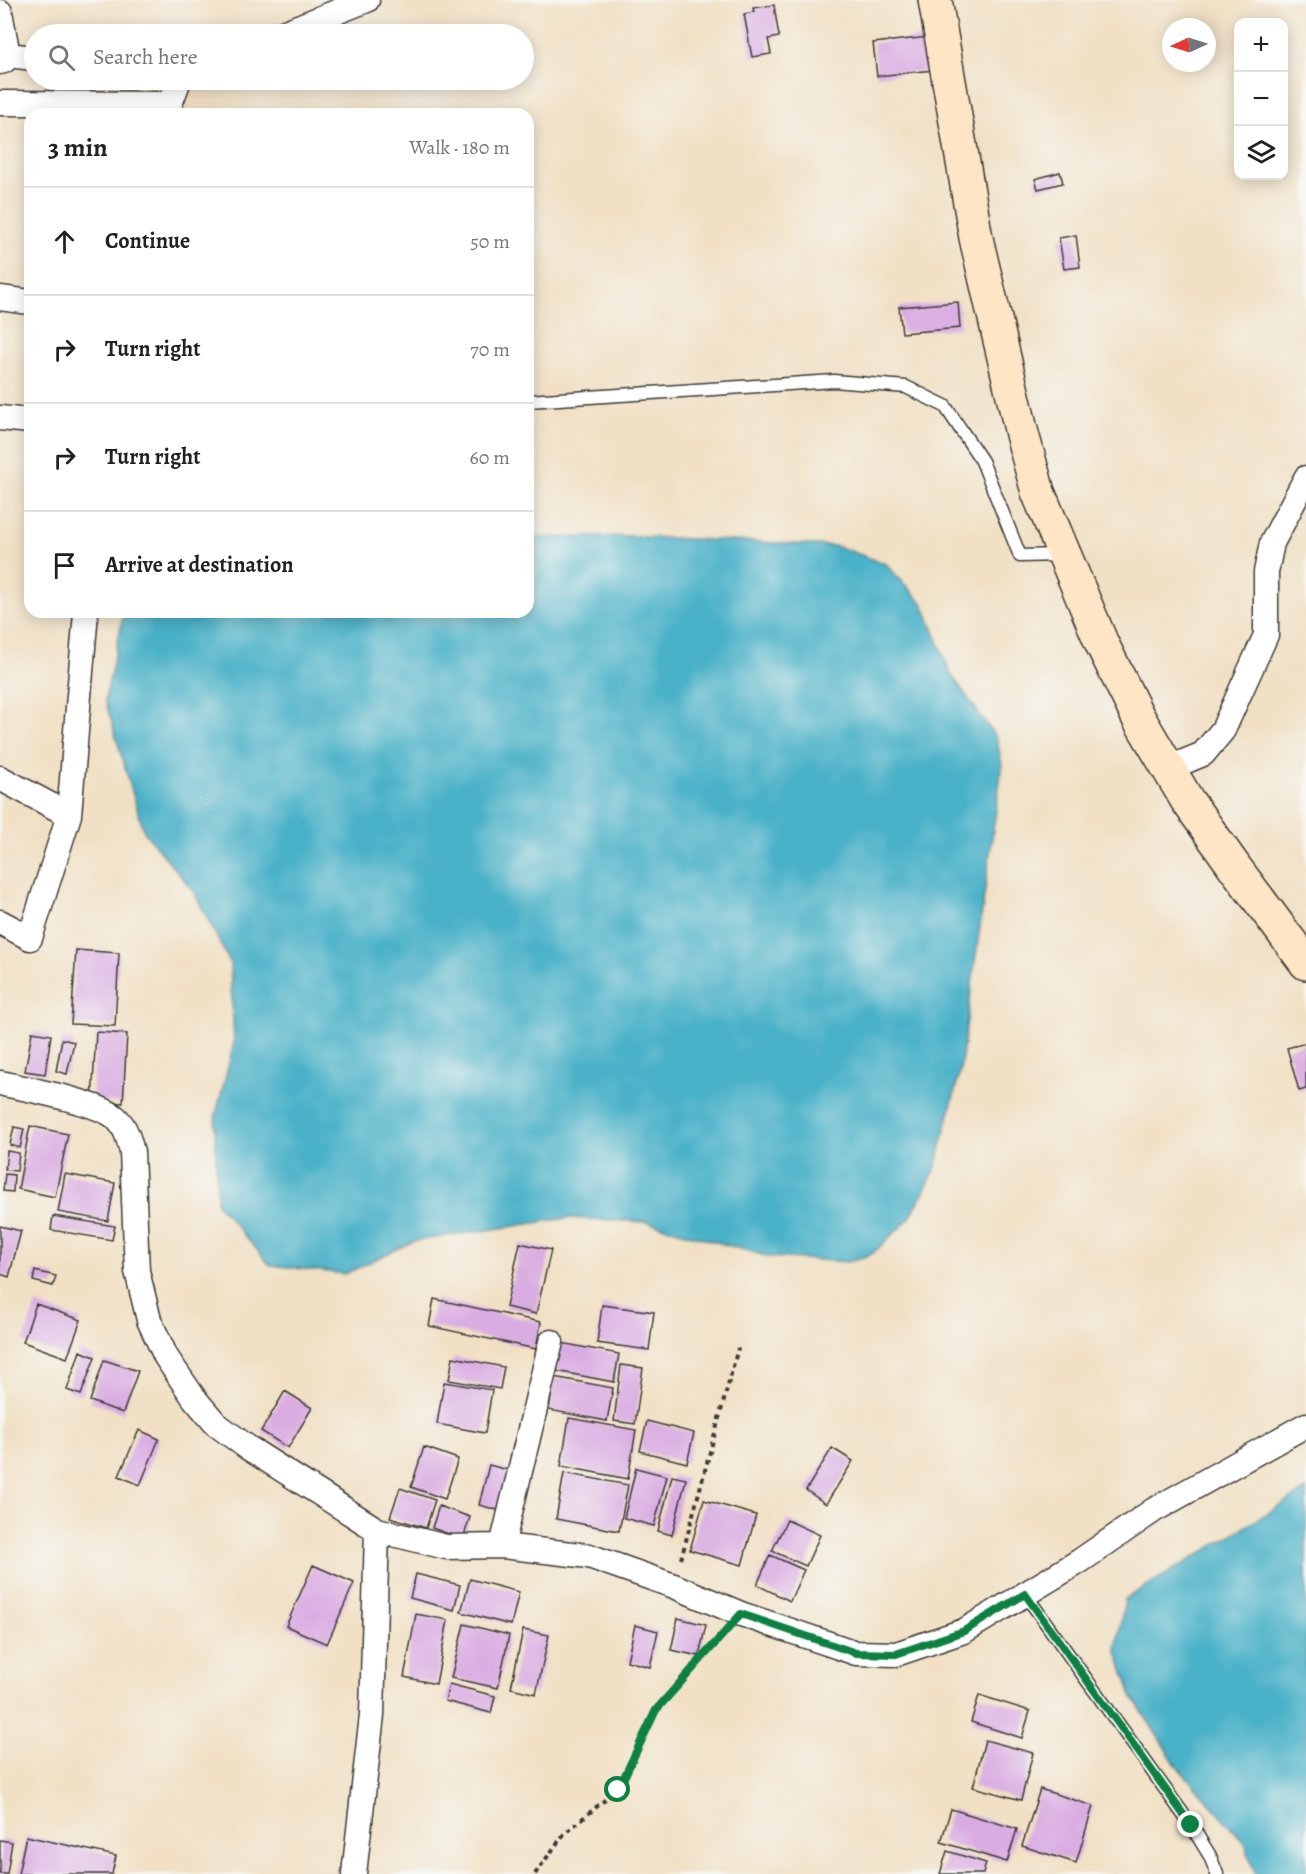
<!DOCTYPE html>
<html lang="en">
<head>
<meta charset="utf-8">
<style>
  :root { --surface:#fff; --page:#f2f2f2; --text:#202124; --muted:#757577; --line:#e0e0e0 }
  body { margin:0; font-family:Alegreya,serif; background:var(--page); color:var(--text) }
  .controls { position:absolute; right:18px; top:18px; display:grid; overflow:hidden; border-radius:12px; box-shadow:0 3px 15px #0003 }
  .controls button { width:54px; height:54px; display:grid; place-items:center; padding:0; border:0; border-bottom:2px solid var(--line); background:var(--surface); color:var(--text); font:30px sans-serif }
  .compass { position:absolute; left:1162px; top:18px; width:54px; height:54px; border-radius:50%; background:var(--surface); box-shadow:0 3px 15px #0003; rotate:266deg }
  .stop { position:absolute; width:18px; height:18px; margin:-14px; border:4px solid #0b8043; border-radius:50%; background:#fff }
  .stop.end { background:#0b8043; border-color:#fff; box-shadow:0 2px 6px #0008 }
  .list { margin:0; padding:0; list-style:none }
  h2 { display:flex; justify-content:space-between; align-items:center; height:78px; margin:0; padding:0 24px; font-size:26px }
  h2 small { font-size:20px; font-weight:400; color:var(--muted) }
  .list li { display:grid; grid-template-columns:39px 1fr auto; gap:18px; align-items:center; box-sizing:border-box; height:108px; padding:0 24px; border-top:2px solid var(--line) }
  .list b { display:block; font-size:22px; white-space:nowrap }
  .list em { font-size:20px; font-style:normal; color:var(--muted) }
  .icon { flex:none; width:33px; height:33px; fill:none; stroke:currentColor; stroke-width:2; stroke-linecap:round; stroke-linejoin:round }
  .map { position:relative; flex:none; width:1306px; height:1874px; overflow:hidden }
  .search { position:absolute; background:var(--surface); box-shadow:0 3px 15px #0003; left:24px; top:24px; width:510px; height:66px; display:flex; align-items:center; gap:15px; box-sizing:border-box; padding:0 21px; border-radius:33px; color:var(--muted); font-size:22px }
  .panel { position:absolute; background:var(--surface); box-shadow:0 3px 15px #0003; left:24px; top:108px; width:510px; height:510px; border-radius:18px }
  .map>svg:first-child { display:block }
  .water { fill:#49b1c8; stroke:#326672; stroke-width:1.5 }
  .building { fill:#daade2 }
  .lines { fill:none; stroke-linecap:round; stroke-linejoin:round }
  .lane-casing { stroke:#3c3935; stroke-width:15 }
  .street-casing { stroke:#3c3935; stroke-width:27 }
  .secondary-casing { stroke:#3c3935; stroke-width:36 }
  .path { stroke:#3c3935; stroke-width:4; stroke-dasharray:4.5 4.5; stroke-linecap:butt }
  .lane { stroke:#fff; stroke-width:12 }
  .street { stroke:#fff; stroke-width:24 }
  .secondary { stroke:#fde5c5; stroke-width:33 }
  .route { stroke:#0b8043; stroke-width:8 }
</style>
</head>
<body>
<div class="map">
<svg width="1306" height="1874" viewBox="0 0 1306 1874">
  <rect width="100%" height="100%" fill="#f6f6f2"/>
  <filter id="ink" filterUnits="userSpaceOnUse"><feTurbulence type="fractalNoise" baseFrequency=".0167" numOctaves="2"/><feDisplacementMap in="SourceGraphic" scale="12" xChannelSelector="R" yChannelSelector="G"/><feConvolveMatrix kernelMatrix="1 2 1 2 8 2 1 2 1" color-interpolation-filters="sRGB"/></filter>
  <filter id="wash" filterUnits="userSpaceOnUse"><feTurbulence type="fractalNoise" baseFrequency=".008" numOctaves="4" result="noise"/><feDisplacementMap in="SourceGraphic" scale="24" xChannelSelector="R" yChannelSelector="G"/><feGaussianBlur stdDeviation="1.35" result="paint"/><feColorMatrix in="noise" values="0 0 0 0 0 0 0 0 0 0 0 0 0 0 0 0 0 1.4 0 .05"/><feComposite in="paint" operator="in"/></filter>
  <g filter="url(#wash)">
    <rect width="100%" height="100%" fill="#f1e0c4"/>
    <path class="water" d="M628 536 836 546 886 564 923 604 951 674 997 739 1002 766 960 1071 935 1170 910 1218 872 1254 848 1262 769 1257 647 1222 568 1218 414 1241 345 1274 270 1265 217 1204 215 1118 234 1043 230 963 194 892 144 832 105 700 124 612H528V538Z
      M1306 1490V1874H1255L1245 1843 1176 1765 1132 1696 1116 1649 1125 1599Z"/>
    <g id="blocks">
      <path class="building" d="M774 5 779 37 768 39 771 54 752 57 744 14 754 12 753 8Z
        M939 36 943 69 877 76 873 43Z
        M1060 172 1063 183 1038 189 1035 179Z
        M1076 235 1080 267 1064 269 1059 238Z
        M958 302 960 328 902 333 899 307Z
        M76 950 119 953 115 1026 71 1024Z
        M32 1032 51 1035 45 1074 25 1071Z
        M96 1032 127 1034 123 1103 92 1101Z
        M62 1039 74 1042 67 1074 56 1071Z
        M1306 1043V1089L1299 1091 1287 1048Z
        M30 1126 68 1134 55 1197 18 1189Z
        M14 1127 24 1129 20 1148 10 1145Z
        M7 1151 19 1153 17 1171 5 1170Z
        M5 1174 14 1175 13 1192 3 1191Z
        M65 1174 115 1183 108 1221 58 1212Z
        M53 1216 115 1226 112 1240 51 1230Z
        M0 1226 21 1231 9 1277 0 1274Z
        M520 1243 551 1250 536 1314 506 1307Z
        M35 1271 56 1276 53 1286 33 1281Z
        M434 1299 541 1322 536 1349 429 1326Z
        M36 1304 81 1320 67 1358 23 1342Z
        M602 1305 654 1312 649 1350 597 1343Z
        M561 1343 619 1354 614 1382 556 1371Z
        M80 1351 95 1357 81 1395 67 1390Z
        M453 1357 504 1367 500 1389 449 1380Z
        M104 1360 138 1371 123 1413 90 1401Z
        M621 1365 643 1368 635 1424 614 1421Z
        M554 1377 613 1388 607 1421 549 1410Z
        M444 1382 492 1390 485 1433 437 1424Z
        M285 1391 312 1408 288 1448 261 1431Z
        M569 1418 636 1430 628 1479 561 1466Z
        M647 1421 694 1433 687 1463 640 1451Z
        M139 1430 159 1439 140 1485 119 1476Z
        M424 1447 458 1459 445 1499 411 1487Z
        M832 1448 853 1461 826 1504 806 1490Z
        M489 1465 512 1471 501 1511 479 1505Z
        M636 1468 667 1476 654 1526 624 1518Z
        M564 1473 628 1485 619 1531 556 1519Z
        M672 1476 686 1479 672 1535 658 1531Z
        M400 1488 435 1500 426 1528 390 1517Z
        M704 1500 756 1515 742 1565 690 1550Z
        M439 1506 470 1517 463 1539 432 1528Z
        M787 1520 820 1535 806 1566 772 1551Z
        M770 1555 804 1570 790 1601 757 1585Z
        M313 1565 354 1583 327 1644 286 1626Z
        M416 1574 460 1585 454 1610 410 1598Z
        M470 1579 519 1592 511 1625 461 1612Z
        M416 1614 448 1620 436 1684 404 1677Z
        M678 1618 706 1625 699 1656 671 1650Z
        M464 1624 509 1635 498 1688 451 1678Z
        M635 1625 658 1631 650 1667 627 1661Z
        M523 1630 549 1635 536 1694 511 1688Z
        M449 1684 495 1696 491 1713 445 1701Z
        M979 1695 1030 1711 1022 1738 971 1722Z
        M985 1740 1033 1753 1021 1800 973 1787Z
        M1040 1789 1093 1806 1076 1863 1022 1846Z
        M951 1809 1017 1829 1007 1862 941 1842Z
        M26 1836 116 1856 112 1874H18Z
        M0 1840 12 1842 7 1874H0Z
        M947 1851 986 1863 983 1874H940Z"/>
    </g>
  </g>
  <g filter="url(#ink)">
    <use href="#blocks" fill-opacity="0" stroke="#3c3935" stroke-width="1.5"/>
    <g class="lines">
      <defs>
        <path id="lane" d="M528 401 834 381 906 387 945 406 982 461 1020 556 1062 555
          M1025 1594 1191 1825 1210 1856 1217 1874"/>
        <path id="street" d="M0 12 8 55 4 61 0 62
          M280 34 367 0
          M8 55 34 58
          M0 103 170 104 179 80
          M0 298 30 302
          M0 418 30 421
          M1169 768 1203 754 1223 730 1266 635V572L1272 543 1306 478
          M0 778 69 815
          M0 922 30 938 69 815 86 612
          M0 1083C26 1089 99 1102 116 1118 126 1127 129 1140 132 1152L137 1271 149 1320 166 1357 194 1398 216 1424 247 1447 377 1530 446 1547 502 1546 589 1556 674 1586 741 1614 856 1653 896 1654 964 1631 1080 1561 1154 1510 1306 1425
          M502 1546 551 1342
          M354 1874 372 1715 377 1530"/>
        <path id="secondary" d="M935 0 976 238 1022 434 1038 492 1102 644 1138 717 1187 800 1236 869 1306 963"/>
      </defs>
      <use href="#lane" class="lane-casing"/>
      <use href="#street" class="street-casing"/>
      <use href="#secondary" class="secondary-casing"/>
      <path class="path" d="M681 1559 738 1348
        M535 1874 564 1834 618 1789 656 1710 723 1635"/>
      <use href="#lane" class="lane"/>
      <use href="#street" class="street"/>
      <use href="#secondary" class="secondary"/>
    </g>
  </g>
  <g class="lines" filter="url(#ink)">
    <path class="route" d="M618 1790 656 1710 741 1614 856 1653 896 1654 964 1631 1025 1594 1191 1825"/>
  </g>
</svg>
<div class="controls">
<button>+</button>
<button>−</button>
<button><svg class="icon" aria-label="layers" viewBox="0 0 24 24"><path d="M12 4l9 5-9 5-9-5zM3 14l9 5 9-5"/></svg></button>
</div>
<svg class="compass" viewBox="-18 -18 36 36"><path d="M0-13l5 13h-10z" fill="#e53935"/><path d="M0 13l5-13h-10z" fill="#757577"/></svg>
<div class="stop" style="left:618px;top:1790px"></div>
<div class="stop end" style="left:1191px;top:1825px"></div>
<div class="search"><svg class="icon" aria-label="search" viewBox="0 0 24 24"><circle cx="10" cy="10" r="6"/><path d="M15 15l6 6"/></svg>Search here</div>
<section class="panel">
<h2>3 min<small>Walk · 180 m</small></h2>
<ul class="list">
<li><svg class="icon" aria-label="ahead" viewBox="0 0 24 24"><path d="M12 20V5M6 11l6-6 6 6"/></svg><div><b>Continue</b></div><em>50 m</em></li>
<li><svg class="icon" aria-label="right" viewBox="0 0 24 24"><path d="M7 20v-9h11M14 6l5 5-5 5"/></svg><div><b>Turn right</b></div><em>70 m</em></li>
<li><svg class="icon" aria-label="right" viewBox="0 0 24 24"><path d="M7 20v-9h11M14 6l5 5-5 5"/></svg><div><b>Turn right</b></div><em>60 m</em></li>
<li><svg class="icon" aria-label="arrive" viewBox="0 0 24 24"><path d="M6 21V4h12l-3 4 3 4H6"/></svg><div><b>Arrive at destination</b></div></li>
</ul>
</section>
</div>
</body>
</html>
